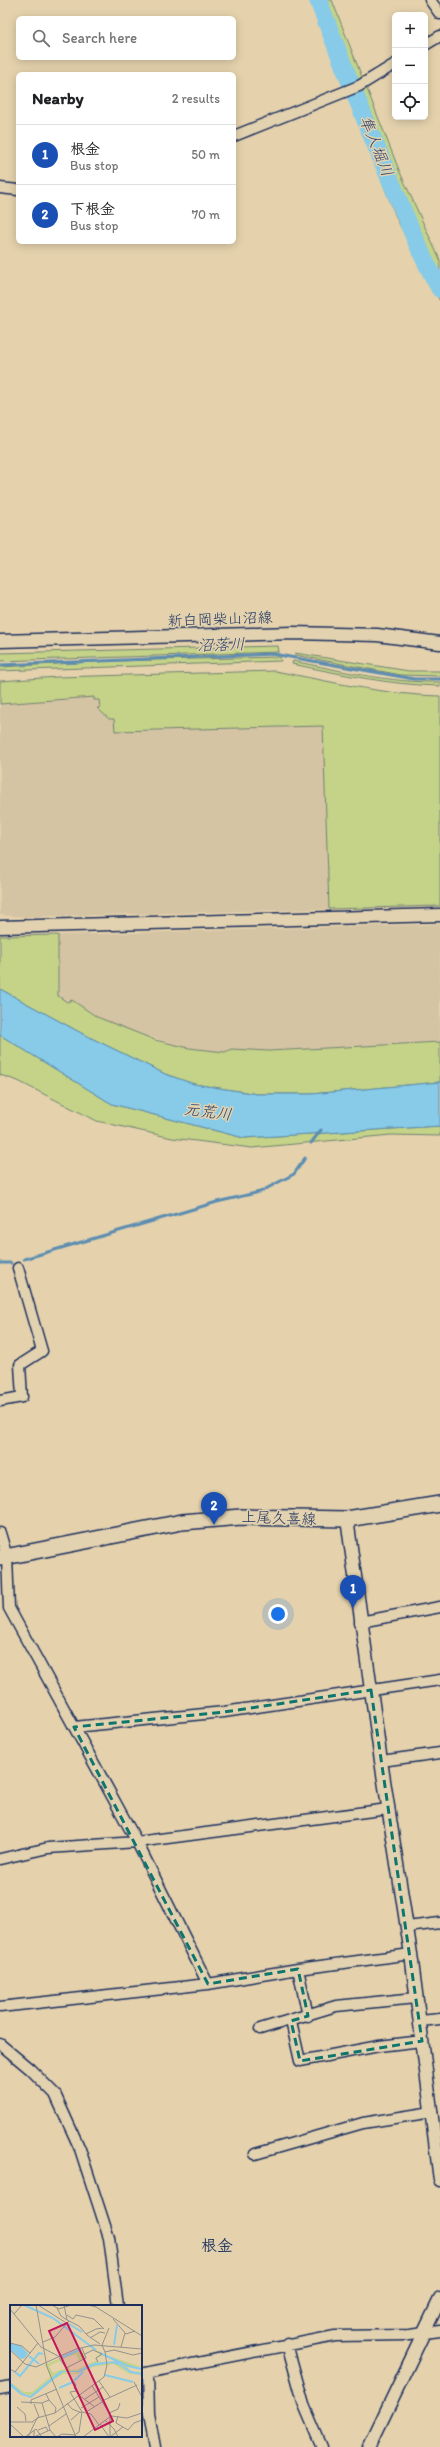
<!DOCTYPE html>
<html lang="en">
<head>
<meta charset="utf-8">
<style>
  :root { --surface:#fff; --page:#f2f2f2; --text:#202124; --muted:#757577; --line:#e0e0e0; --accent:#111827 }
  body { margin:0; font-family:Itim,"Klee One",sans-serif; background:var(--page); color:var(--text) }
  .controls { position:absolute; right:12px; top:12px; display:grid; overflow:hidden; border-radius:6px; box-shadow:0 2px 10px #0003 }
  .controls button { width:36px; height:36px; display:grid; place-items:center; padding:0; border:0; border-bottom:1px solid var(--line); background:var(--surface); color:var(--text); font:20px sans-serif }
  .you { position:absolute; left:278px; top:1614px; width:14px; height:14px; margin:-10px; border:3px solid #fff; border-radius:50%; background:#1a73e8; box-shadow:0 0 0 6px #1a73e833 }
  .badge { display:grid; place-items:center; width:26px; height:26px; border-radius:50%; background:var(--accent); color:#fff; font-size:13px; font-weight:700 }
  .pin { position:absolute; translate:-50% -33px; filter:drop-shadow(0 1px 2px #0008) }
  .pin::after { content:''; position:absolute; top:21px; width:14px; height:12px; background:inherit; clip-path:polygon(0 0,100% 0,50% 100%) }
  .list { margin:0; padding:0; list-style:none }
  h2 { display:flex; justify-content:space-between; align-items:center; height:52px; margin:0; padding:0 16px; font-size:17px }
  h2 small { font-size:13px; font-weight:400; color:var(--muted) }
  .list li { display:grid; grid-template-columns:26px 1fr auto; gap:12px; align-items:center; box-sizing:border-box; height:60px; padding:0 16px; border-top:1px solid var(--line) }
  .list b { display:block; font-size:15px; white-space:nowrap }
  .list p { margin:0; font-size:13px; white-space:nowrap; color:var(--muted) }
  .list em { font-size:13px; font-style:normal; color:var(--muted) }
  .icon { flex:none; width:22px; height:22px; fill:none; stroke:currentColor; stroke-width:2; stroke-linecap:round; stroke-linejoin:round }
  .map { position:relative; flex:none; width:440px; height:2447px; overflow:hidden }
  .search { position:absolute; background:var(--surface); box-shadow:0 2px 10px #0003; left:16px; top:16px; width:220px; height:44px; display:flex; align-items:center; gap:10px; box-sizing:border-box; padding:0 14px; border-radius:6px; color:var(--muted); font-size:15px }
  .panel { position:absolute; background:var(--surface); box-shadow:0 2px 10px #0003; left:16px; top:72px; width:220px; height:172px; border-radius:6px }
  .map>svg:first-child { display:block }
  .built { fill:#d5c4a4 }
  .green { fill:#c4d387; stroke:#708172 }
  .water { fill:#87cbe8; stroke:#5c8db1 }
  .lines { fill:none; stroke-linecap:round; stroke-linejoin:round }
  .stream { stroke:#5c8db1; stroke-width:3 }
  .river { stroke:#87cbe8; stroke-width:18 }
  .minor-casing { stroke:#1b2f5e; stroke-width:13 }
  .tertiary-casing { stroke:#1b2f5e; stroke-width:15 }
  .primary-casing { stroke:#1b2f5e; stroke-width:18 }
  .minor { stroke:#e3d2af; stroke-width:10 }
  .tertiary { stroke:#e3d2af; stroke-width:12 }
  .primary { stroke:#e3d2af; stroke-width:15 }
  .marked { fill:none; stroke:#0f766e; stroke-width:3; stroke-dasharray:8 5; stroke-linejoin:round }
  .labels { text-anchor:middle; stroke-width:3; stroke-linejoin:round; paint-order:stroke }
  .street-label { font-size:15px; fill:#1b2f5e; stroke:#e3d2af }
  .water-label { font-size:16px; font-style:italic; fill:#263f6c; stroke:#e3d2af }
  .neighbourhood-label { font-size:16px; font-weight:bold; fill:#1b2f5e; stroke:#e3d2af }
  .inset-river { fill:none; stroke:#87cbe8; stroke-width:2 }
  .inset-road { fill:none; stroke:#94918d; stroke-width:1 }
  .view { fill:#c2185b; fill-opacity:0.15; stroke:#c2185b; stroke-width:2 }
  .inset-edge { fill:none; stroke:#1b2f5e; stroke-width:2 }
</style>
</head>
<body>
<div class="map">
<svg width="440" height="2447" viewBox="0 0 440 2447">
  <rect width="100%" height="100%" fill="#e5d2ad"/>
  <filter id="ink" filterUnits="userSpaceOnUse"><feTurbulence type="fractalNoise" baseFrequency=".025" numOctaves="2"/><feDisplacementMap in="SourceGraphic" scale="8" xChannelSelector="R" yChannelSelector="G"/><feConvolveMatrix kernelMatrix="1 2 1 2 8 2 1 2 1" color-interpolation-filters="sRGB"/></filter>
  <g filter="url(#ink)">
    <path class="built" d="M94 697 323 702 329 909 26 917 0 915V704Z
      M440 924V1042L269 1051 231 1049 225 1052 189 1048 125 1030 97 1017 72 1000 68 1002 58 996V935Z"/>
    <path class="green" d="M313 0H316L349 86H346Z
      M322 0H332L362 77 354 82Z
      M367 89 399 170 440 260V280L410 222 358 91Z
      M352 94 391 196 440 293V301L398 222 348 95Z
      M278 646 279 652 0 661V653Z
      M295 653 409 671H440V676L401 675 295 655Z
      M280 657 281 661 0 671V667L111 661Z
      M293 661C342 671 390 683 440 682V686C390 685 341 674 292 664Z
      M275 671C329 681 384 695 440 696V906L329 909 323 726 115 731 114 719H109L97 708H100L99 700H94V697L0 704V681L57 677Z
      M58 935V996L67 1002 72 1000 97 1017 155 1040 189 1048 225 1052 231 1049 269 1051 440 1042V1082L311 1094H257L194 1084 165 1074 83 1034 0 989V936Z
      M0 1035 112 1104 244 1138 440 1126V1136L391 1135 252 1148 172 1138 97 1121 18 1081 0 1075Z"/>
    <path class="water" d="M0 989 83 1034 165 1074 194 1084 257 1094H311L440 1082V1126L244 1138 112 1104 0 1035Z"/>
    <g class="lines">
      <path class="stream" d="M0 665 273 654 414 679H440
        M311 1143 321 1130
        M24 1259 217 1202 260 1192 294 1174 305 1158
        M0 1263H11"/>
      <path class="river" d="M318 0C342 62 366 123 392 184 407 220 421 256 440 289"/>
      <defs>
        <path id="minor" d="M430 0 440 14
          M425 45 440 36
          M234 136 359 86 395 64
          M0 188 18 190
          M0 1401 22 1397 20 1365 42 1351 18 1268
          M0 1533 7 1557 9 1608 137 1842 208 1984
          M360 1622 440 1607
          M74 1727 224 1712 440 1680
          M381 1761 440 1753
          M0 1859 48 1848 137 1842 388 1809
          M407 1927 440 1923
          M298 1969 308 2016
          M0 2007 208 1984 298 1969 411 1954
          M291 2021 300 2061 379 2046 422 2041
          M420 2021 440 2019
          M260 2029 336 2006 416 1998
          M0 2044 30 2069 55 2094 80 2149 109 2238 118 2306
          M255 2154 363 2123 432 2112
          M287 2344 304 2405 322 2447
          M148 2373 149 2414 155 2447
          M141 2374 335 2336 409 2335 440 2331
          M0 2389 11 2387"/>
        <path id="tertiary" d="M0 641 293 633 377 635 440 643
          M0 927 440 915
          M347 1519 381 1761 411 1954 440 2180
          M369 2447 440 2299"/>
        <path id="primary" d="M0 1558 182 1522 241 1517 347 1519 440 1504"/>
      </defs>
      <use href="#minor" class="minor-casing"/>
      <use href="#tertiary" class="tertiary-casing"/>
      <use href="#primary" class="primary-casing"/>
      <use href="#minor" class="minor"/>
      <use href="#tertiary" class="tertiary"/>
      <use href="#primary" class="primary"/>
    </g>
  </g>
  <path class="marked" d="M371 1690 422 2041 300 2061 291 2021 308 2016 298 1969 208 1984 74 1727 224 1712Z"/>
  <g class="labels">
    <g class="street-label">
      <text transform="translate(220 619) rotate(-2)" y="5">新白岡柴山沼線</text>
      <text transform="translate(279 1518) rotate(2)" y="5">上尾久喜線</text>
    </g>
    <g class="water-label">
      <text transform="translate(377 146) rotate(68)" y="6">隼人堀川</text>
      <text transform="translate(221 644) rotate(-2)" y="6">沼落川</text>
      <text transform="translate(208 1111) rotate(7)" y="6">元荒川</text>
    </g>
    <g class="neighbourhood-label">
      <text x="217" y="2251">根金</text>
    </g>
  </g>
  <g transform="translate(10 2305)">
    <rect width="132" height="132" fill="#e5d2ad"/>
    <path d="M84 41 83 43 95 50 86 53 88 57H112L99 51 132 62 118 61 117 63 122 66 132 67V68L119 65 108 57 84 58 67 66H50L20 91 12 88 0 77 14 87H22L40 72 36 61H33L48 54 50 56 39 61 43 68 59 62 60 65H66L80 58 76 51 80 58 86 56 85 53 90 49 80 42 73 43ZM71 44 76 52 69 56 66 49 51 55V52ZM101 58H105L109 60 117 67 132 71 117 68 104 59 83 62 67 69H53L42 75 53 67 64 68 83 61Z" fill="#c4d387"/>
    <path d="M0 38 11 41 18 48 15 53 11 54 0 44ZM106 56 121 66 132 68V70L120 68 109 60 101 58 83 61 70 67H53L21 93 11 90 0 81V77L12 88 20 91 50 66H67L84 58Z" fill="#87cbe8"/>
    <path class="inset-river" d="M14 0 43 13 86 45M59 19 72 27M104 40 107 20M90 48 118 61 132 64M19 51 29 59M51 53 71 44M5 67 10 71 29 48 33 49M95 70 123 77M64 76 73 67M49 83 63 77"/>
    <path class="inset-road" d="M26 0 37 62 66 132M28 0 58 19M42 0 49 4 61 0M54 0 57 15 69 21 77 30 90 39M78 0 86 2 132 31M47 3 51 11 57 15M0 4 31 42 50 52M4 9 12 0M57 10 63 14 66 10 84 14 94 24M103 14 116 29 125 26M76 29 86 24 93 23M80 33 90 27 95 28M33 37 45 32 59 16M0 38 12 41 20 48M111 42 115 28M0 45 15 59 26 62 66 44 84 40 132 44M95 47 92 40 99 23M75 49 83 45 92 49 86 53 88 57M49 53 56 63 76 53 72 43M0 64 5 67 28 38M89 76 100 92M64 77 66 80 64 83 70 91 85 102M124 77 132 92M82 81 100 109V132L113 122M67 86 60 87 72 107 81 109 89 120M75 94 93 82M39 95 46 103 45 108M92 96 127 80M11 97 32 98 39 95 36 89M32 98 40 125 46 132M57 98 62 104 72 108M21 99V95L47 84M7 102 15 109 16 116M71 103 89 92M76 107 92 97M99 108 108 104 110 98M108 111 106 118 118 125 124 118 132 115M61 115 70 107M95 115 104 124 108 132M0 117H23M22 117 29 112 24 99M0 119 14 132M90 119 99 132M39 121 56 109M24 125V132L40 125M28 125 36 122 38 126M66 129 69 127 72 107M15 132 26 124 32 132M18 132 27 113 45 108 94 72 97 60 95 47 104 45 123 50 132 48M47 132 52 129 66 130M73 132 101 111 117 113 132 108"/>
    <path class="view" d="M57 18 103 116 85 125 39 26Z"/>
    <rect width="132" height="132" class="inset-edge"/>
  </g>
</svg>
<div class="controls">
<button>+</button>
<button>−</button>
<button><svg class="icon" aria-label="locate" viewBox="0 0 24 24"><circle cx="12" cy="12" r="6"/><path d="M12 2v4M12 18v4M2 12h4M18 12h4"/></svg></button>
</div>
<div class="you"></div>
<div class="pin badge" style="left:353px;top:1608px;background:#1a4fb4">1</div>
<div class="pin badge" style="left:214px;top:1525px;background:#1a4fb4">2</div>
<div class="search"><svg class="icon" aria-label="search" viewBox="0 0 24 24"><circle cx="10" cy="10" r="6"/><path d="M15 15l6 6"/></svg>Search here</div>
<section class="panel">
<h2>Nearby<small>2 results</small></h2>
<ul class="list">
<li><span class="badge" style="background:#1a4fb4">1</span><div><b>根金</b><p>Bus stop</p></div><em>50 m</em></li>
<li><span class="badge" style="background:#1a4fb4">2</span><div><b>下根金</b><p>Bus stop</p></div><em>70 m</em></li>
</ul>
</section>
</div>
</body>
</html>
